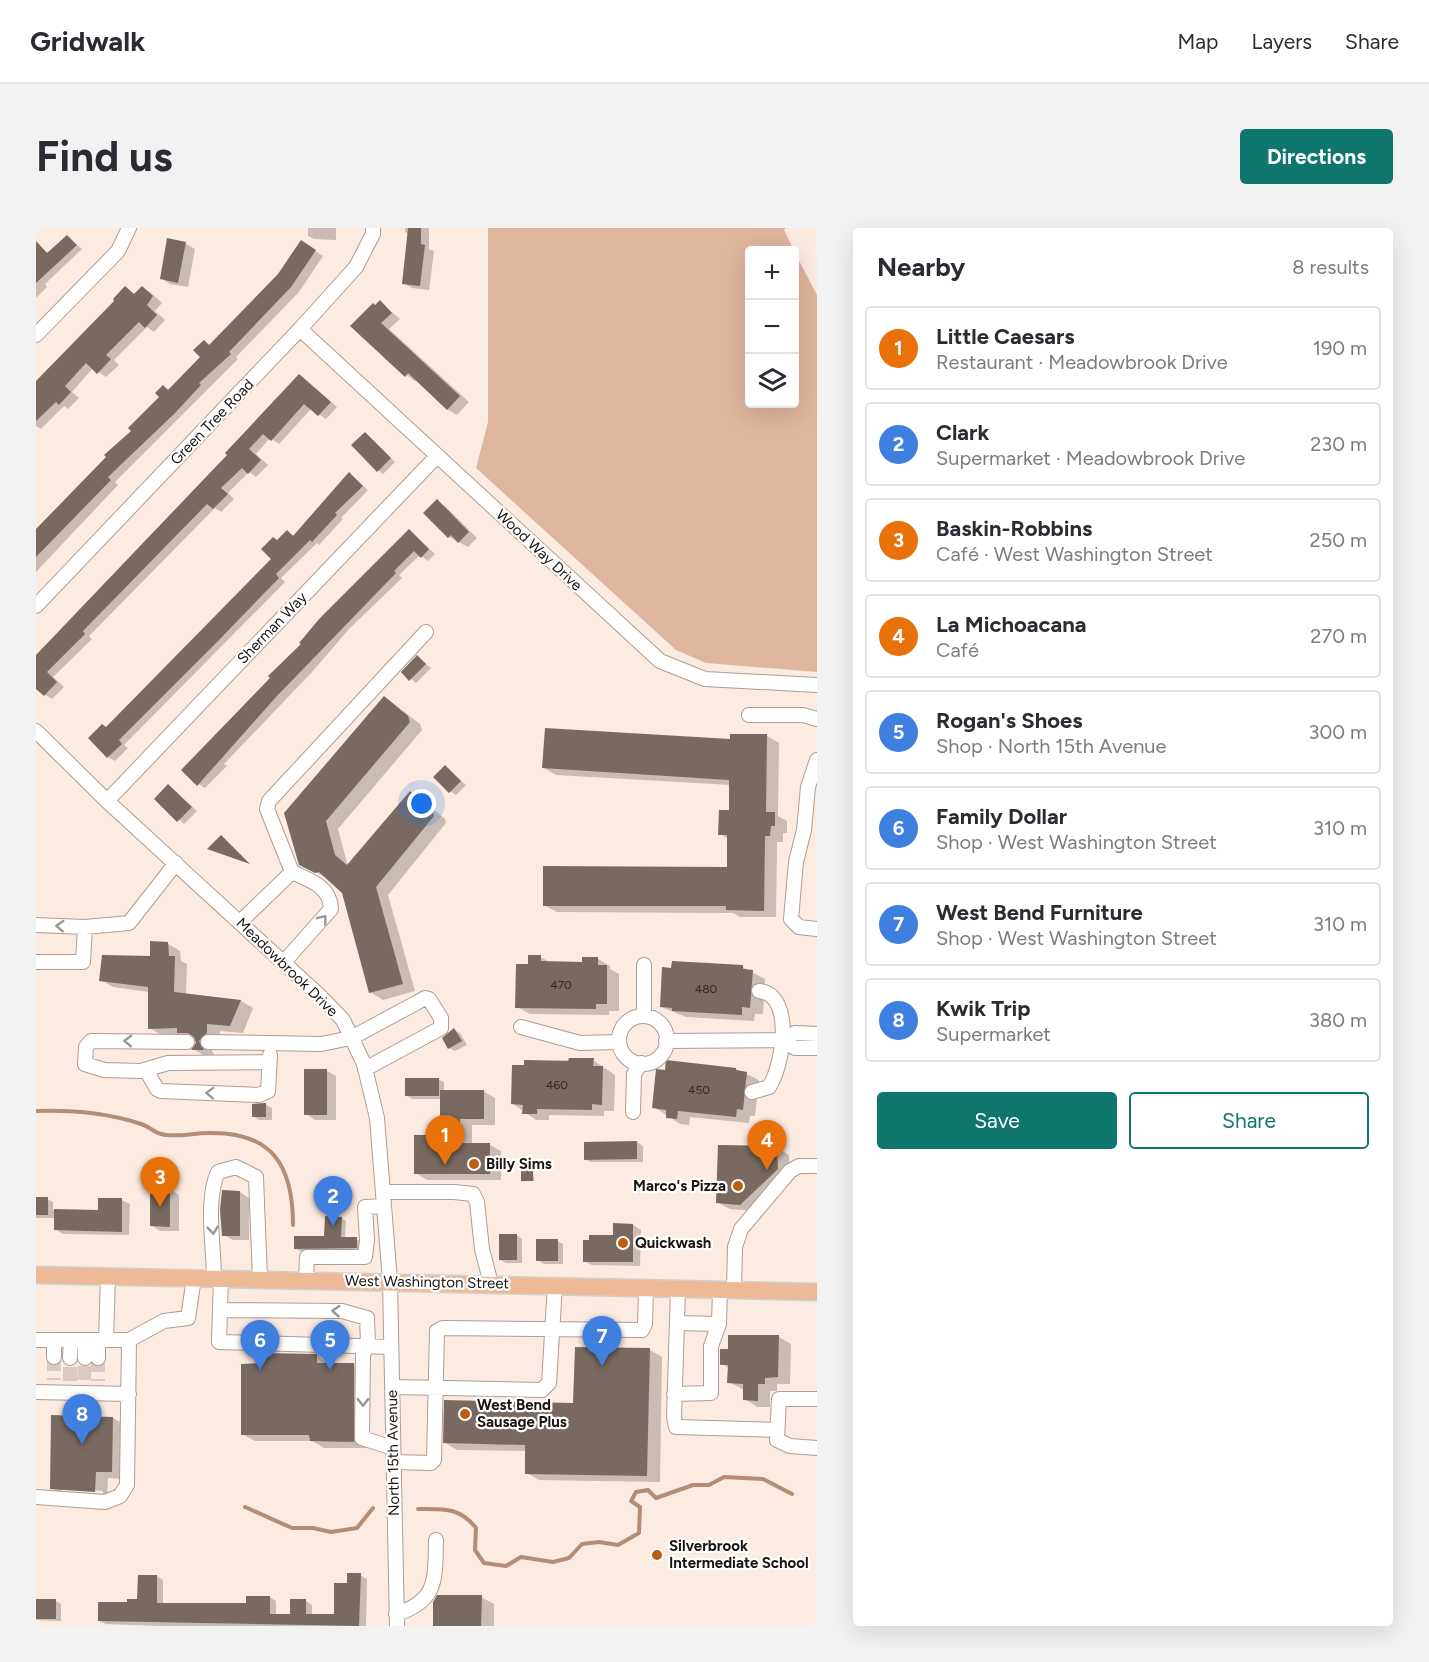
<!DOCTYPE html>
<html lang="en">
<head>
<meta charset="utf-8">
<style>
  :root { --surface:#fff; --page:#f2f2f3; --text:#2b2b33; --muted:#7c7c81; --line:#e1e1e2; --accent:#0f766e }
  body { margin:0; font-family:Figtree,sans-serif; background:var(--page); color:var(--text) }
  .controls { position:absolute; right:18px; top:18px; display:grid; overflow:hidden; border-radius:6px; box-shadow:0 6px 24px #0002 }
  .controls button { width:54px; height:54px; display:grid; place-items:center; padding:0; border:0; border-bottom:2px solid var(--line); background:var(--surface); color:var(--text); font:30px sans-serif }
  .you { position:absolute; left:386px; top:576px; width:21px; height:21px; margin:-15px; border:4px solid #fff; border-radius:50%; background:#1a73e8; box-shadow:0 0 0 9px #1a73e833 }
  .badge { display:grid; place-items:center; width:39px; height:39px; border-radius:50%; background:var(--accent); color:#fff; font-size:20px; font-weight:700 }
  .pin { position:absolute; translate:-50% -50px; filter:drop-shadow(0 2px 3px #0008) }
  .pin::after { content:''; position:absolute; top:32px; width:21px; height:18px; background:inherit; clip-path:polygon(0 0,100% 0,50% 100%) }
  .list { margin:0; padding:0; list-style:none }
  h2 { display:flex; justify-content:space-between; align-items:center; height:78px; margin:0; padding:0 24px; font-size:26px }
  h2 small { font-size:20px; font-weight:400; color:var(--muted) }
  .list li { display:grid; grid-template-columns:39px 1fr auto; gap:18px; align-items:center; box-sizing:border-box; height:84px; margin:0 12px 12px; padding:0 12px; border:2px solid var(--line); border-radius:6px }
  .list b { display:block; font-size:22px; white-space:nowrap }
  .list p { margin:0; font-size:20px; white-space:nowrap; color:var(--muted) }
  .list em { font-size:20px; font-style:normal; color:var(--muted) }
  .actions { display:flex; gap:12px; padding:18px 24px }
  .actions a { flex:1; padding:14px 0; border:2px solid var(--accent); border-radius:6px; text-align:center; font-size:21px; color:var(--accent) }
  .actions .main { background:var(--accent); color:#fff }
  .icon { flex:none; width:33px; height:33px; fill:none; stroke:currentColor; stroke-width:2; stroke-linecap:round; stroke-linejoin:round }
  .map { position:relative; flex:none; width:781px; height:1398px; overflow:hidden; border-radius:6px }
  header { display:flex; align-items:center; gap:36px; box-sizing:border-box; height:84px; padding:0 30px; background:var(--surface); border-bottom:2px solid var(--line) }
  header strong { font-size:28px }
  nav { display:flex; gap:33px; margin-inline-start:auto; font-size:21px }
  .intro { display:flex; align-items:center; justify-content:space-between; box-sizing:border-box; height:144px; padding:0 36px }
  h1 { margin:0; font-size:42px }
  .button { padding:15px 27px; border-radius:6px; background:var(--accent); color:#fff; font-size:21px; font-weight:700 }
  main { display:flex; gap:36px; padding:0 36px }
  aside { flex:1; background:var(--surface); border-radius:6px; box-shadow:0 6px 24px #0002 }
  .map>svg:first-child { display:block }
  .forest { fill:#deb59d }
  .shadow { fill:#0003; fill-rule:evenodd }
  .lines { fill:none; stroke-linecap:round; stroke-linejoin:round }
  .stream { stroke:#b48d75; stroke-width:4 }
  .building { fill:#786a61 }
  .minor-tunnel { stroke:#dacbc2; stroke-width:14; stroke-dasharray:14 7; stroke-linecap:butt }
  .minor-casing { stroke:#ad9d94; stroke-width:16 }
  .major-casing { stroke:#d1d0cf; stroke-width:19 }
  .minor { stroke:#fff; stroke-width:14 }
  .major { stroke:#edb997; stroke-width:16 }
  .oneway { stroke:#989694 }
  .poi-dot { fill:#bc5e11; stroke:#fff; stroke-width:2 }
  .labels { text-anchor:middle; stroke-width:4.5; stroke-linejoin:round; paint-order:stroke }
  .number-label { font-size:12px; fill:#322a25 }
  .street-label { font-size:15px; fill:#1b1511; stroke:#fff }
  .poi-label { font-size:15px; font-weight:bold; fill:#1b1511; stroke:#fff; text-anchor:start }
</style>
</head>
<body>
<header>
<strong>Gridwalk</strong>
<nav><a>Map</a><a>Layers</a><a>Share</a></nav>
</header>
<div class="intro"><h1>Find us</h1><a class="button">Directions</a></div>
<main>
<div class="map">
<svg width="781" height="1398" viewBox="0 0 781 1398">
  <rect width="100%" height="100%" fill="#fcebe1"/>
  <path class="forest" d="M452 0H750L748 2 758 22H714V176H758V23L781 67V444L670 435 640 422 440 240 452 194Z"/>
  <path class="shadow" d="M272 0H300V12L278 11 272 8Z
    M369 0H393V21L398 23 393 62 376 60 367 55 373 7 369 4Z
    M31 9 46 21 9 56 11 59 0 70V25L5 20 13 26Z
    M149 15 159 21 152 59 134 56 125 50Z
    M273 19 287 28 263 64 200 129 202 131 79 254 82 257 0 344V302L97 203 125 169 127 159 134 162 166 129 168 113 175 118Z
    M89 60 100 67 106 60 114 64 126 75 119 83 129 92 118 104 111 99 78 132 83 137 70 149 57 140 36 164 43 170 32 181 28 178 5 201 0 198V155L81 73Z
    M344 74 364 91 353 101 433 174 421 187 411 181 381 151 379 153 370 147 316 98Z
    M264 147 301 179 290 191 275 181 243 216 234 210 220 226 232 237 220 249 213 244 192 265 198 271 185 284 179 280 53 408 56 411 17 449 28 459 16 471 8 466 0 458V429L193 226Z
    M330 206 359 234 347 246 342 242Z
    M313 246 332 262 305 290 307 291 283 317 281 315 245 350 249 354 88 517 92 520 79 533 72 529 54 510 71 500 237 331 242 313 251 304 259 308Z
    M401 273 410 279 441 310 432 319 413 309Z
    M373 303 399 326 392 333 384 327 363 347 366 350 313 401 276 444 188 536 191 538 169 560 162 556 147 542Z
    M381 429 395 440 380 455 367 444Z
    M349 469 384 496 386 502 302 601 311 635 313 637 375 565 387 572 409 591 410 595 352 667 379 763 347 772 334 764 307 665 293 651 264 636Z
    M731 508 743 515 742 588 751 593V605H747V614H741L740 689H704L697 685 521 684 508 677 692 640 693 611 684 606 694 584 695 557 520 547 508 540Z
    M409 539 430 557 420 567 414 563Z
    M133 558 161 583 148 596 120 571Z
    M132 716 144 723 145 733 151 736 150 767 205 773 217 780 207 805 184 803V812L175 821 179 828H169L157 821 161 811 148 807H126L113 800V764L77 759 65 752 115 729Z
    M504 729 516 735H548L562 731 574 738V741L583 746V783H573V787L494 786 481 779 494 738Z
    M706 739 729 751 727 786H719L718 793 650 789 625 779Z
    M418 802 424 805 431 817 419 823 413 820Z
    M557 832 579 847 578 883H568V888L513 887V892H500L477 876 489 833Z
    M700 841 723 852 719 888H714L713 895 654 889 653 897 644 896 618 879Z
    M291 843 300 848V892H279L270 886Z
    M402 851 408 854V863H447L459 870V897H436V916L454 917 465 923V952H391L380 945 406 909V871H376L370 867Z
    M217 877H230L236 880V892H223L217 888Z
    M601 914 607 918V934H555L549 931Z
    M741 920 753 927 754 948 717 983 694 981 681 974Z
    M496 942 499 953 486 952Z
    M134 961 143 967V1003H124L115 997Z
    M204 964 213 970V1012H197L188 1007Z
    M0 971H11L17 974V983L64 984 86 972 94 976 93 1007 27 1006 19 1001V990H0Z
    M305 990 310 993 309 1010 325 1013V1022L264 1023 259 1020 290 1010Z
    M597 997 605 1002 604 1038 556 1037 548 1033 578 1008Z
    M480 1007 486 1011V1035H470L464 1032Z
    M521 1013 527 1016V1036H508L502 1032Z
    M743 1109 755 1116 754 1156H741V1163H734V1179H721L709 1171 708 1162 693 1154V1140L686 1136Z
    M614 1122 626 1129 624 1254 503 1252 491 1245V1223L421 1222 409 1215 539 1177Z
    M281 1127 293 1137H317L330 1144V1220H288L276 1213H219L206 1206Z
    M77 1190 89 1197 88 1251 72 1250 71 1271 28 1267 15 1260ZM26 1260 67 1263V1266L26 1263Z
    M324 1347 331 1351 330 1398H124L70 1396 63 1393 103 1373 121 1348 127 1352V1377H211L234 1369 240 1373V1387H255L270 1373 276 1377V1387H299L312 1357Z
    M445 1369 458 1376V1398H399Z
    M0 1371 20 1373 25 1376V1393L0 1392Z"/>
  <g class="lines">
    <path class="stream" d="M0 883C35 882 72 885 105 896 112 898 118 904 125 906 138 910 158 905 171 905 236 903 257 937 257 997
      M209 1279 256 1300H277L295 1304 321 1300 337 1280
      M382 1281C407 1281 424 1279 440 1300L439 1322 448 1335 470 1338 485 1329 517 1334 533 1330 546 1316 563 1314 582 1317 603 1305 604 1279 595 1273 600 1264 612 1262 620 1270 657 1257H673L688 1249 727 1251 756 1266"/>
  </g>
  <path class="building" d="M372 0H385V16L389 17 384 58 366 56Z
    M31 7 41 17 0 55V13L11 25Z
    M131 10 150 14 142 55 124 51Z
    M265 12 280 22 255 59 193 124 195 126 163 155 165 157 139 185 72 249 75 252 0 329V301L70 229 68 227 95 203 92 200 123 169 119 165 127 157 132 162 164 129 157 122 168 112 173 117 242 46Z
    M89 58 98 66 106 58 117 68 111 77 121 87 109 100 103 94 70 127 75 131 61 146 50 135 29 158 35 164 23 177 20 174 0 193V153L78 73 77 71Z
    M344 72 356 85 345 95 424 168 411 182 372 145 369 149 314 98 337 75 339 77Z
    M263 146 295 174 282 188 268 176 235 213 227 206 213 221 225 232 212 246 206 240 185 260 192 266 177 281 171 276 47 403 49 406 11 444 21 454 8 468 0 461V427L191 227 189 225Z
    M329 204 355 230 341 244 315 217Z
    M313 244 327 258 299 285 301 287 276 314 274 312 240 346 243 350 182 413 83 512 86 516 71 530 52 510 66 496 70 499 235 331 225 321 237 309 241 312 251 302 257 308Z
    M401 271 433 304 422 315 415 307 412 310 387 285Z
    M373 301 393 321 385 330 378 323 358 343 360 345 240 469 161 558 145 542 234 450 232 448 265 416 263 415 284 390Z
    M381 427 390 436 373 453 365 444Z
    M348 468 372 488 374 494 290 593 299 627 311 637 374 563 396 582 398 588 340 659 367 756 333 765 306 665 283 644 279 645 263 637 248 585Z
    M509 500 694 511V506H731L730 584H739V598H735L734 608H729L728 683 690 682V678H507V638L691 639V607H682L683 582H693V552L506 540Z
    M409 537 425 553 413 565 397 549Z
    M132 556 156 579 141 594 118 571Z
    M185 607 214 636 171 621Z
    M114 713 132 714 133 728H139L138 764 205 772 194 798 171 796V805L163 813 168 822H155L160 815 158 809 152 805H141V800L112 801V759L63 753 66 727 114 728Z
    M492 727H505V733L546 734V729H562V737H571V776H560V781L479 780 480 736H492Z
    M636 733 707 737V741L717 742 714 780 706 779V787L636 783V780L624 779 626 739 635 740Z
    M418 800 426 813 412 821 406 810Z
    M533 830H558L557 838H567L566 877 556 876V882L501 881V886H486L487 877 475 876 476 837H488V832L532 833Z
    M630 832 700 840V842L711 844 707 882 701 881 700 889 642 883 641 891 630 890V882L616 880 620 841 629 842Z
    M268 841H291V887H268Z
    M369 850H403V868H369Z
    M404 862H448V891H424V915H454V946H378V907H404Z
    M230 875V889H216V876Z
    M601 913V931L548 932V914Z
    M682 917 741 918 742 941 704 977 680 975Z
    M485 940H497V953H485Z
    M114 960H134V999L114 998Z
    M186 962 204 963V1008H186L184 982Z
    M0 969H12V987H0Z
    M62 970H86V1004L18 1002V981L62 982Z
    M289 988 306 989 305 1009H321V1020L258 1021V1008H288Z
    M577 995 597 996V1034H547V1012H553V1007H577Z
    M463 1006H481V1032H463Z
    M500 1011H522V1033H500Z
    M692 1107H743L742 1149 729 1150V1156H722V1173L707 1172V1156L691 1155 692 1137H684V1121H692Z
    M539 1119 614 1120 611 1248 489 1246V1217L407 1215 408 1172 537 1175Z
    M226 1125 281 1126V1135H318V1214L274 1213 273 1207H205V1136L226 1135Z
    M15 1187 77 1189 76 1244H60L59 1264 14 1261Z
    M311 1345H325L323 1398 62 1393V1374H91V1371H101L102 1347H121V1375H210V1368H234V1386H254V1371H270V1386H298V1355H311Z
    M401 1367H446L445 1398H397V1374Z
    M0 1371H20V1391H0Z"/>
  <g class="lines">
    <path class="minor-tunnel" d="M18 1129V1152
      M62 1130V1153
      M48 1152 49 1130
      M34 1153V1130"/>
    <defs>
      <path id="minor" d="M264 101 624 433 669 451 781 457
        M0 107 82 23 93 0
        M0 378 264 101 320 39 337 6V0
        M713 487H767L781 491
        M0 503 71 573 286 770 307 792 328 836 341 890 354 1053 361 1398
        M781 532 772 559 768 602 760 634 755 691 763 699 781 701
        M71 573 401 228
        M204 694 256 644
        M0 697 49 699 93 695 140 635
        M0 734H47L49 699
        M248 734 295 681C294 658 275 653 256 644L231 581 233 573 390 404
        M608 737V788
        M583 812a24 24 0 1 1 48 0a24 24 0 1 1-48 0Z
        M485 799 544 815 583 814
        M747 812 759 820H781
        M630 813 747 812 759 805 781 806
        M151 814 55 813 50 819 49 836 68 842 105 843 132 835 233 834
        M172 814 285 816 315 810 382 774 389 770 393 771 405 790V800L329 841
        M110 842 121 861 125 863 223 867 232 863 234 827
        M716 864 733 859C747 838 759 767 723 763
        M597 884 598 846 605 835
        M347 964H418L437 966 441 974 446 1021 455 1056
        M178 1050C178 1019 169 972 182 944L200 939 220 949 224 1051
        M185 1050 183 1114 355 1119
        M270 1052 271 1029H329L331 1012 329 979 348 978
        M642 1061 638 1189 640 1199 741 1202
        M698 1062 699 1019 705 1001 754 943 763 938H781
        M184 1082 306 1083 331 1090 332 1116 327 1126 326 1210 357 1220
        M641 1095 683 1096 684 1062
        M0 1112H93L128 1093 152 1090 158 1050
        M18 1112V1129
        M62 1112V1130
        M70 1112 72 1048
        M34 1130 35 1112
        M49 1130V1112
        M356 1159 506 1162 513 1155 519 1057
        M0 1164 93 1166
        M638 1166 675 1165V1118L683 1096
        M781 1171H743L741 1212 754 1218 781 1220
        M358 1234 395 1235 398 1232 401 1103 407 1100 606 1102 609 1096 610 1060
        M0 1269 69 1274 84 1268 91 1257 93 1112
        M360 1386C402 1373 399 1351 400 1312"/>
      <path id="major" d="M0 1047 781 1064"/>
    </defs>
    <use href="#minor" class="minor-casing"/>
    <use href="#major" class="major-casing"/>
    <use href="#minor" class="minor"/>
    <use href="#major" class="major"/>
  </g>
  <defs><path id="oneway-chevron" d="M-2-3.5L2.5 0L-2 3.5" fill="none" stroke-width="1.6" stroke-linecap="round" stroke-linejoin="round" transform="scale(1.5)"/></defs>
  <g class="oneway">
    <use href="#oneway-chevron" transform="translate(287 691) rotate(-52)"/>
    <use href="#oneway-chevron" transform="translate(24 698) rotate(-177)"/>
    <use href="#oneway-chevron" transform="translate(92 813) rotate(-179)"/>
    <use href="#oneway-chevron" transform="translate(174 865) rotate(-178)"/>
    <use href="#oneway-chevron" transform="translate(177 1002) rotate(84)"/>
    <use href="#oneway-chevron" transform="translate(300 1083) rotate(-176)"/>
    <use href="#oneway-chevron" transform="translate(327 1174) rotate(90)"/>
  </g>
  <g class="poi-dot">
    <circle cx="438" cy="936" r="6"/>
    <circle cx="702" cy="958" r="6"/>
    <circle cx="587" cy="1015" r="6"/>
    <circle cx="429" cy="1186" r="6"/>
    <circle cx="621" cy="1327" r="6"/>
  </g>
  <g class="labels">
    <g class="number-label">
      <text x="525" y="761">470</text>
      <text x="670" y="765">480</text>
      <text x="521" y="861">460</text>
      <text x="663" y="866">450</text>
    </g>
    <g class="street-label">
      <text transform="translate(176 194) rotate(-46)" y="5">Green Tree Road</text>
      <text transform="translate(503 322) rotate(43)" y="5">Wood Way Drive</text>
      <text transform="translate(236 400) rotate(-46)" y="5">Sherman Way</text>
      <text transform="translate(251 739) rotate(44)" y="5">Meadowbrook Drive</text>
      <text transform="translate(391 1054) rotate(1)" y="5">West Washington Street</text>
      <text transform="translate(357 1225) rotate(-91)" y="5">North 15th Avenue</text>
    </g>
    <g class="poi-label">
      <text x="450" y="941">Billy Sims</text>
      <text x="690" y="963" text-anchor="end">Marco's Pizza</text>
      <text x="599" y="1020">Quickwash</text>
      <text x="441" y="1182">West Bend<tspan x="441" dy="17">Sausage Plus</tspan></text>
      <text x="633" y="1323">Silverbrook<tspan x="633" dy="17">Intermediate School</tspan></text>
    </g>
  </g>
</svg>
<div class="controls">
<button>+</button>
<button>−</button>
<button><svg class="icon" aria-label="layers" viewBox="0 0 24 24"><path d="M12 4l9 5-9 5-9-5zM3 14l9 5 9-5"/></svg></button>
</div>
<div class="you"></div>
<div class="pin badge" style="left:409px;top:937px;background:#e8710a">1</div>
<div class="pin badge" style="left:297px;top:998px;background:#3f7fe0">2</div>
<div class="pin badge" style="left:124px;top:979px;background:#e8710a">3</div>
<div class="pin badge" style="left:731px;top:942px;background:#e8710a">4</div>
<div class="pin badge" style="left:294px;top:1142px;background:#3f7fe0">5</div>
<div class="pin badge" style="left:224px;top:1142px;background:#3f7fe0">6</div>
<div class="pin badge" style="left:566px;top:1138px;background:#3f7fe0">7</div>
<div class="pin badge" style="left:46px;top:1216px;background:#3f7fe0">8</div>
</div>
<aside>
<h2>Nearby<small>8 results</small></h2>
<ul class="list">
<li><span class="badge" style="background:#e8710a">1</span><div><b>Little Caesars</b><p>Restaurant · Meadowbrook Drive</p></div><em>190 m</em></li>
<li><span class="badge" style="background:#3f7fe0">2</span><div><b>Clark</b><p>Supermarket · Meadowbrook Drive</p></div><em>230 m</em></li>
<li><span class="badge" style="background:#e8710a">3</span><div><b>Baskin-Robbins</b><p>Café · West Washington Street</p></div><em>250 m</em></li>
<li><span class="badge" style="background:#e8710a">4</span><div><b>La Michoacana</b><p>Café</p></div><em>270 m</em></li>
<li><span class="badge" style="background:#3f7fe0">5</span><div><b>Rogan's Shoes</b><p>Shop · North 15th Avenue</p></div><em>300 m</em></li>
<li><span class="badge" style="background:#3f7fe0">6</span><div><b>Family Dollar</b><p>Shop · West Washington Street</p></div><em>310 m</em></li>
<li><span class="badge" style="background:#3f7fe0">7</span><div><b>West Bend Furniture</b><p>Shop · West Washington Street</p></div><em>310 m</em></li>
<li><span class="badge" style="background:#3f7fe0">8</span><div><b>Kwik Trip</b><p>Supermarket</p></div><em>380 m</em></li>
</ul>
<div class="actions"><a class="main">Save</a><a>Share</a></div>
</aside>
</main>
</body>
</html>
